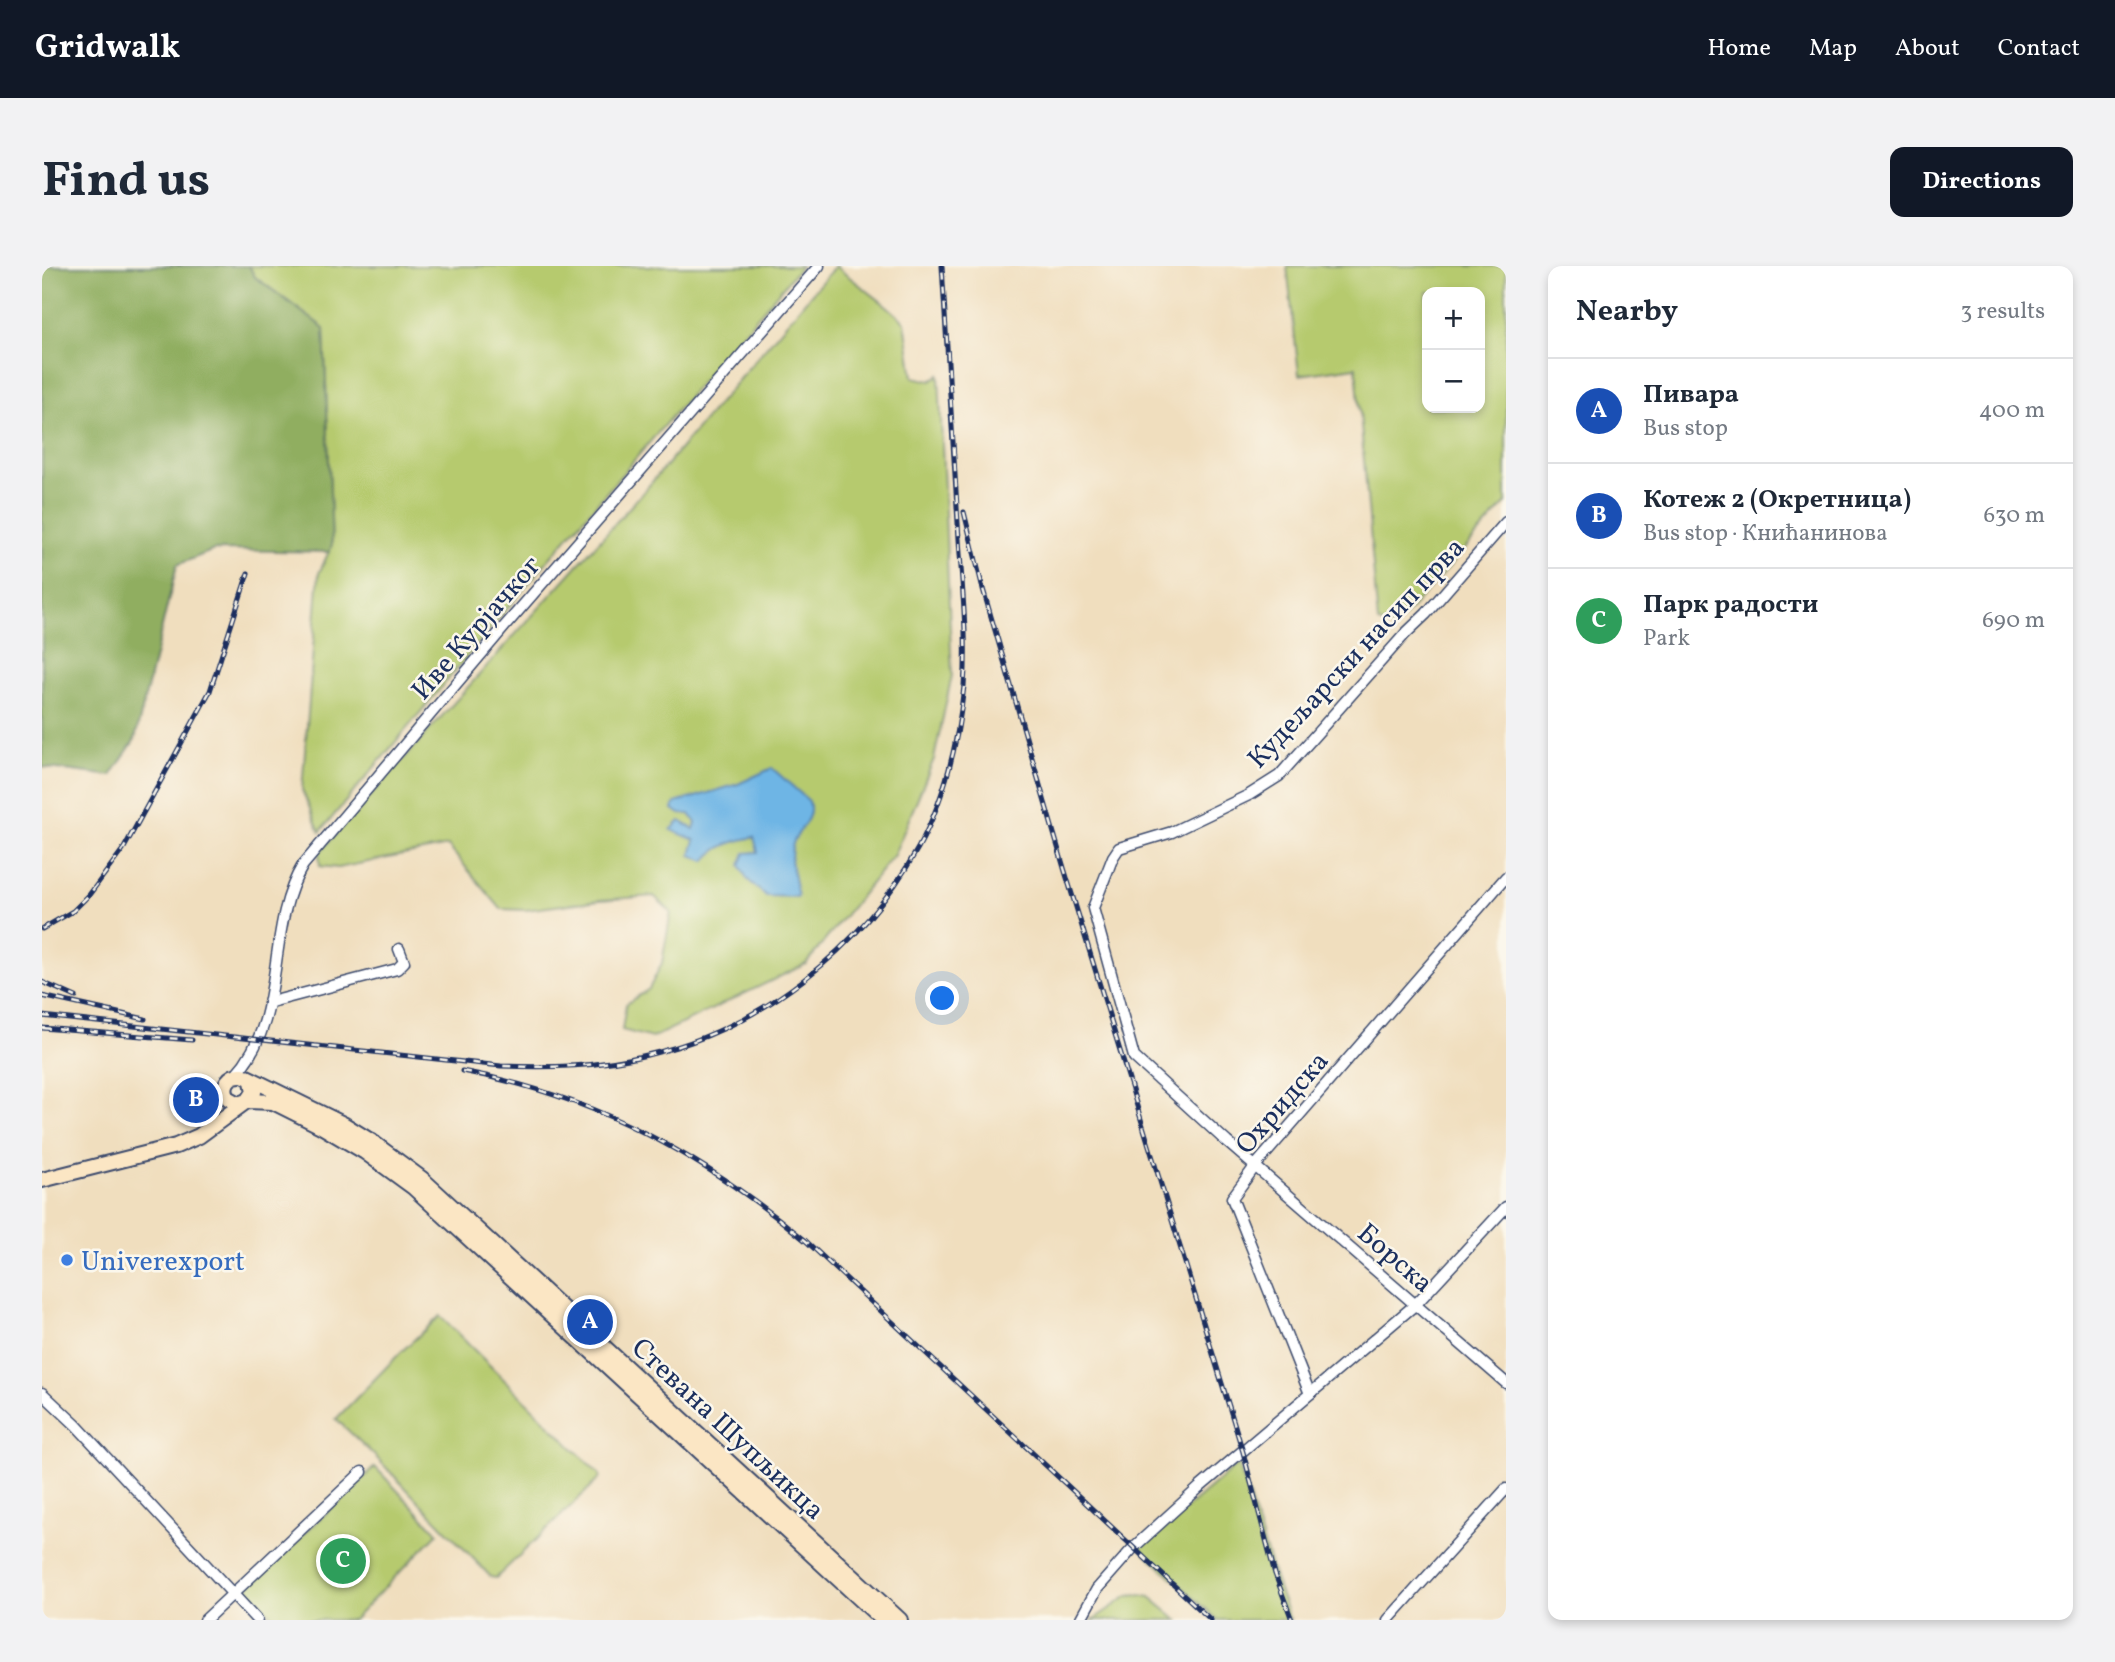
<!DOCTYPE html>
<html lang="en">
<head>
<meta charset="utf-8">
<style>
  :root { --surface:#fff; --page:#f2f2f3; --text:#1f2937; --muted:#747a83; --line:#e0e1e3; --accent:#111827 }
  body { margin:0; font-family:Vollkorn,serif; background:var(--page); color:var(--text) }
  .controls { position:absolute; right:21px; top:21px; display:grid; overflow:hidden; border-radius:14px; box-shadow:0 4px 10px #0003 }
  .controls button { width:63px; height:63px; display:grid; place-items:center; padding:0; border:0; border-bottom:2px solid var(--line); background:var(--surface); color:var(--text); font:35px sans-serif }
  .you { position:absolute; left:901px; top:733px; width:24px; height:24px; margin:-18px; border:5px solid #fff; border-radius:50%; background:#1a73e8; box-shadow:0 0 0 10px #1a73e833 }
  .badge { display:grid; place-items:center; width:46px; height:46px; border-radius:50%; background:var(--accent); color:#fff; font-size:23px; font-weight:700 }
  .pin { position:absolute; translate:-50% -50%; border:4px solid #fff; box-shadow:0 2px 7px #0006 }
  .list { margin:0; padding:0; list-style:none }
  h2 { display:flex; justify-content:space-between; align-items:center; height:91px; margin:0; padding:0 28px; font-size:30px }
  h2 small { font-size:23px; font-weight:400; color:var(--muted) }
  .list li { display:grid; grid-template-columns:46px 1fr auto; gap:21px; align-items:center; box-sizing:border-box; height:105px; padding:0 28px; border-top:2px solid var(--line) }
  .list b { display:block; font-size:26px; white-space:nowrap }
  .list p { margin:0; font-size:23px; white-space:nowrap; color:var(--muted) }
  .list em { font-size:23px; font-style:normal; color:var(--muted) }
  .map { position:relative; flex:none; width:1464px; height:1354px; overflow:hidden; border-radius:14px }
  header { display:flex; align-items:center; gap:42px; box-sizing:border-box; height:98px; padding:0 35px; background:var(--accent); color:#fff }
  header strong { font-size:33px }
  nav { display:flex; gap:38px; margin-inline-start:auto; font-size:24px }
  .intro { display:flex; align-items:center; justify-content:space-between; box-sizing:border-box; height:168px; padding:0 42px }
  h1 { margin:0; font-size:49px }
  .button { padding:18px 32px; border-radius:14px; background:var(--accent); color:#fff; font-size:24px; font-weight:700 }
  main { display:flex; gap:42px; padding:0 42px }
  aside { flex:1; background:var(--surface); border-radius:14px; box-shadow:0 4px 10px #0003 }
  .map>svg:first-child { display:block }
  .green { fill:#b6ca6e; stroke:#687c66; stroke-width:2; fill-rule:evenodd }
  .forest { fill:#90ae61; stroke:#566e60; stroke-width:2 }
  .water { fill:#6eb5e5; stroke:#4472a2; stroke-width:2 }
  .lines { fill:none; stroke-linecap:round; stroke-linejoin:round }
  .minor-casing { stroke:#3b496c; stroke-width:13 }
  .secondary-casing { stroke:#3b496c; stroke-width:18 }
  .minor { stroke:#fff; stroke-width:10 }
  .secondary { stroke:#fbe6c4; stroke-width:14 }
  .rail-casing { stroke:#1b2f5e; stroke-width:5 }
  .rail { stroke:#fbf7ec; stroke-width:2.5; stroke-dasharray:8; stroke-linecap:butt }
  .shop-dot { fill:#3f7fe0; stroke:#fbf7ec; stroke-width:2.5 }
  .labels { text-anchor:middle; stroke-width:5; stroke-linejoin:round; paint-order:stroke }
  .street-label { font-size:28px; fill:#1b2f5e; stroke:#fbf7ec }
  .shop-label { font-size:28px; fill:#366cbe; stroke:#fbf7ec; text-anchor:start }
</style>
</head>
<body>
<header>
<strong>Gridwalk</strong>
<nav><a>Home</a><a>Map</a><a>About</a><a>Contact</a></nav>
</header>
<div class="intro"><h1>Find us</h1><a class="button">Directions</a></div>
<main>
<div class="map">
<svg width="1464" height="1354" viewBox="0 0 1464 1354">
  <rect width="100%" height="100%" fill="#fbf7ec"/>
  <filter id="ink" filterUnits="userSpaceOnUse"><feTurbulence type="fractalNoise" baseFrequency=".0143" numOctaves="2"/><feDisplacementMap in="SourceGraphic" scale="14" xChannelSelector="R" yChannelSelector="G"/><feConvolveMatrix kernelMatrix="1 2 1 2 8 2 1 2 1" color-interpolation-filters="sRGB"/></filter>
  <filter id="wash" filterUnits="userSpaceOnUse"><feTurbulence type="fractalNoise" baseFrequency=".00686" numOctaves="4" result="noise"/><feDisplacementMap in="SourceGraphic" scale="28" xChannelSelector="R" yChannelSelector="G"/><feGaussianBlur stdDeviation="1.57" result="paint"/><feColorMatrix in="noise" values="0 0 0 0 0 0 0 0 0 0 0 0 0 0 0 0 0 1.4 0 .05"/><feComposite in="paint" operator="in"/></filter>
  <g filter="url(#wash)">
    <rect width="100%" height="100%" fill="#f0debe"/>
    <path class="green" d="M207 0H759L502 299 278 566 260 524 277 307 290 279 282 62 213 11Z
      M793 0 845 40 863 56 871 111 889 115 897 108 910 409 892 493 852 589 764 698 610 772 580 764 584 738 607 723 620 697 629 646 612 630 558 634 483 644 459 643 406 580 296 602 278 600 277 587 604 223Z
      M1245 0H1464V237L1353 361 1336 357 1314 101 1257 109ZM1385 26H1438V142H1385Z
      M398 1050 558 1209 557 1213 454 1312 449 1311 333 1190 294 1153 360 1085Z
      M1196 1198 1237 1325 1248 1354H1176L1098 1282Z
      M333 1201 396 1267 311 1354H234L203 1323Z
      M1098 1329 1108 1331 1136 1354H1051L1086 1330Z"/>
    <path class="forest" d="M0 0H207L213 11 282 62 290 279 287 286 172 284 135 299 93 473 69 510 0 501Z"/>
    <path class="water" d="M730 502 767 535C772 553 759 560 752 575 745 592 753 614 756 631L724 630 705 613 698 599 703 587 716 586 712 571C693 575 675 579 663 595L649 589 653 574 629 564 638 555 652 563 654 557 648 548H638L631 543 633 537 696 518Z"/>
  </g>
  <g filter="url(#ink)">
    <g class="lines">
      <defs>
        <path id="minor" d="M1464 256 1384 348 1363 368 1237 510 1207 529 1130 566 1077 582 1071 591 1051 642 1092 791 1185 876 1464 1117
          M229 736 355 703 362 696 357 683
          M193 809C247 751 222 663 261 599L463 360 777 0
          M0 1127 34 1159 215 1354
          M1268 1128 1190 932 1214 899 1464 611
          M163 1354 320 1206
          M1038 1354 1055 1323 1092 1281 1158 1221 1374 1038 1464 941
          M1346 1354 1464 1223"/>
        <path id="secondary" d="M210 815 212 826 206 835 197 838 186 832C179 819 187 808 201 809L301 858 330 876 380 913 858 1354
          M206 835 231 836 279 860 323 886 371 921 841 1354
          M0 914 134 880 157 870 202 837"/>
      </defs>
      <use href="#minor" class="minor-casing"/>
      <use href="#secondary" class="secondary-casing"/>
      <use href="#minor" class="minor"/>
      <use href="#secondary" class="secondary"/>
      <defs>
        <path id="rail" d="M922 246 941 323 1022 602 1201 1186 1233 1308 1250 1354
          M0 663 31 645 47 629 82 582 168 425 206 307
          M0 716 34 731
          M0 730 103 753
          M0 750 459 800C508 802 557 801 605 789 718 763 820 683 876 582 903 533 916 476 922 420 926 372 920 321 917 273 912 182 906 91 900 0
          M0 762 150 774
          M420 805C553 830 662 890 764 975L1169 1354"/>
      </defs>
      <use href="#rail" class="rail-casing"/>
      <use href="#rail" class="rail"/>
    </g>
  </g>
  <circle class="shop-dot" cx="25" cy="994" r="7"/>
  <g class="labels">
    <g class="street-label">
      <text transform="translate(433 361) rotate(-49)" y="10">Иве Курјачког</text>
      <text transform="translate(1313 386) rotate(-47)" y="10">Кудељарски насип прва</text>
      <text transform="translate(1239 836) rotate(-49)" y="10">Охридска</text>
      <text transform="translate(1354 991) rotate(41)" y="10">Борска</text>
      <text transform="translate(687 1162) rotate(43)" y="10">Стевана Шупљикца</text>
    </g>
    <g class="shop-label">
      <text x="39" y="1004">Univerexport</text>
    </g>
  </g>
</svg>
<div class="controls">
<button>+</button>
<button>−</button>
</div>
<div class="you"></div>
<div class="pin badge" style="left:548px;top:1056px;background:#1a4fb4">A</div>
<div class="pin badge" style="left:154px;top:834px;background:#1a4fb4">B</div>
<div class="pin badge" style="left:301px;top:1295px;background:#2e9e5b">C</div>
</div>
<aside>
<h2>Nearby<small>3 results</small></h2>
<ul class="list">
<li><span class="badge" style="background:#1a4fb4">A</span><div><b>Пивара</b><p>Bus stop</p></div><em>400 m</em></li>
<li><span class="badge" style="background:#1a4fb4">B</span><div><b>Котеж 2 (Окретница)</b><p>Bus stop · Книћанинова</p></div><em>630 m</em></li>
<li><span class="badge" style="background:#2e9e5b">C</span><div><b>Парк радости</b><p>Park</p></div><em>690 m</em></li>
</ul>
</aside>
</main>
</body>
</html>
